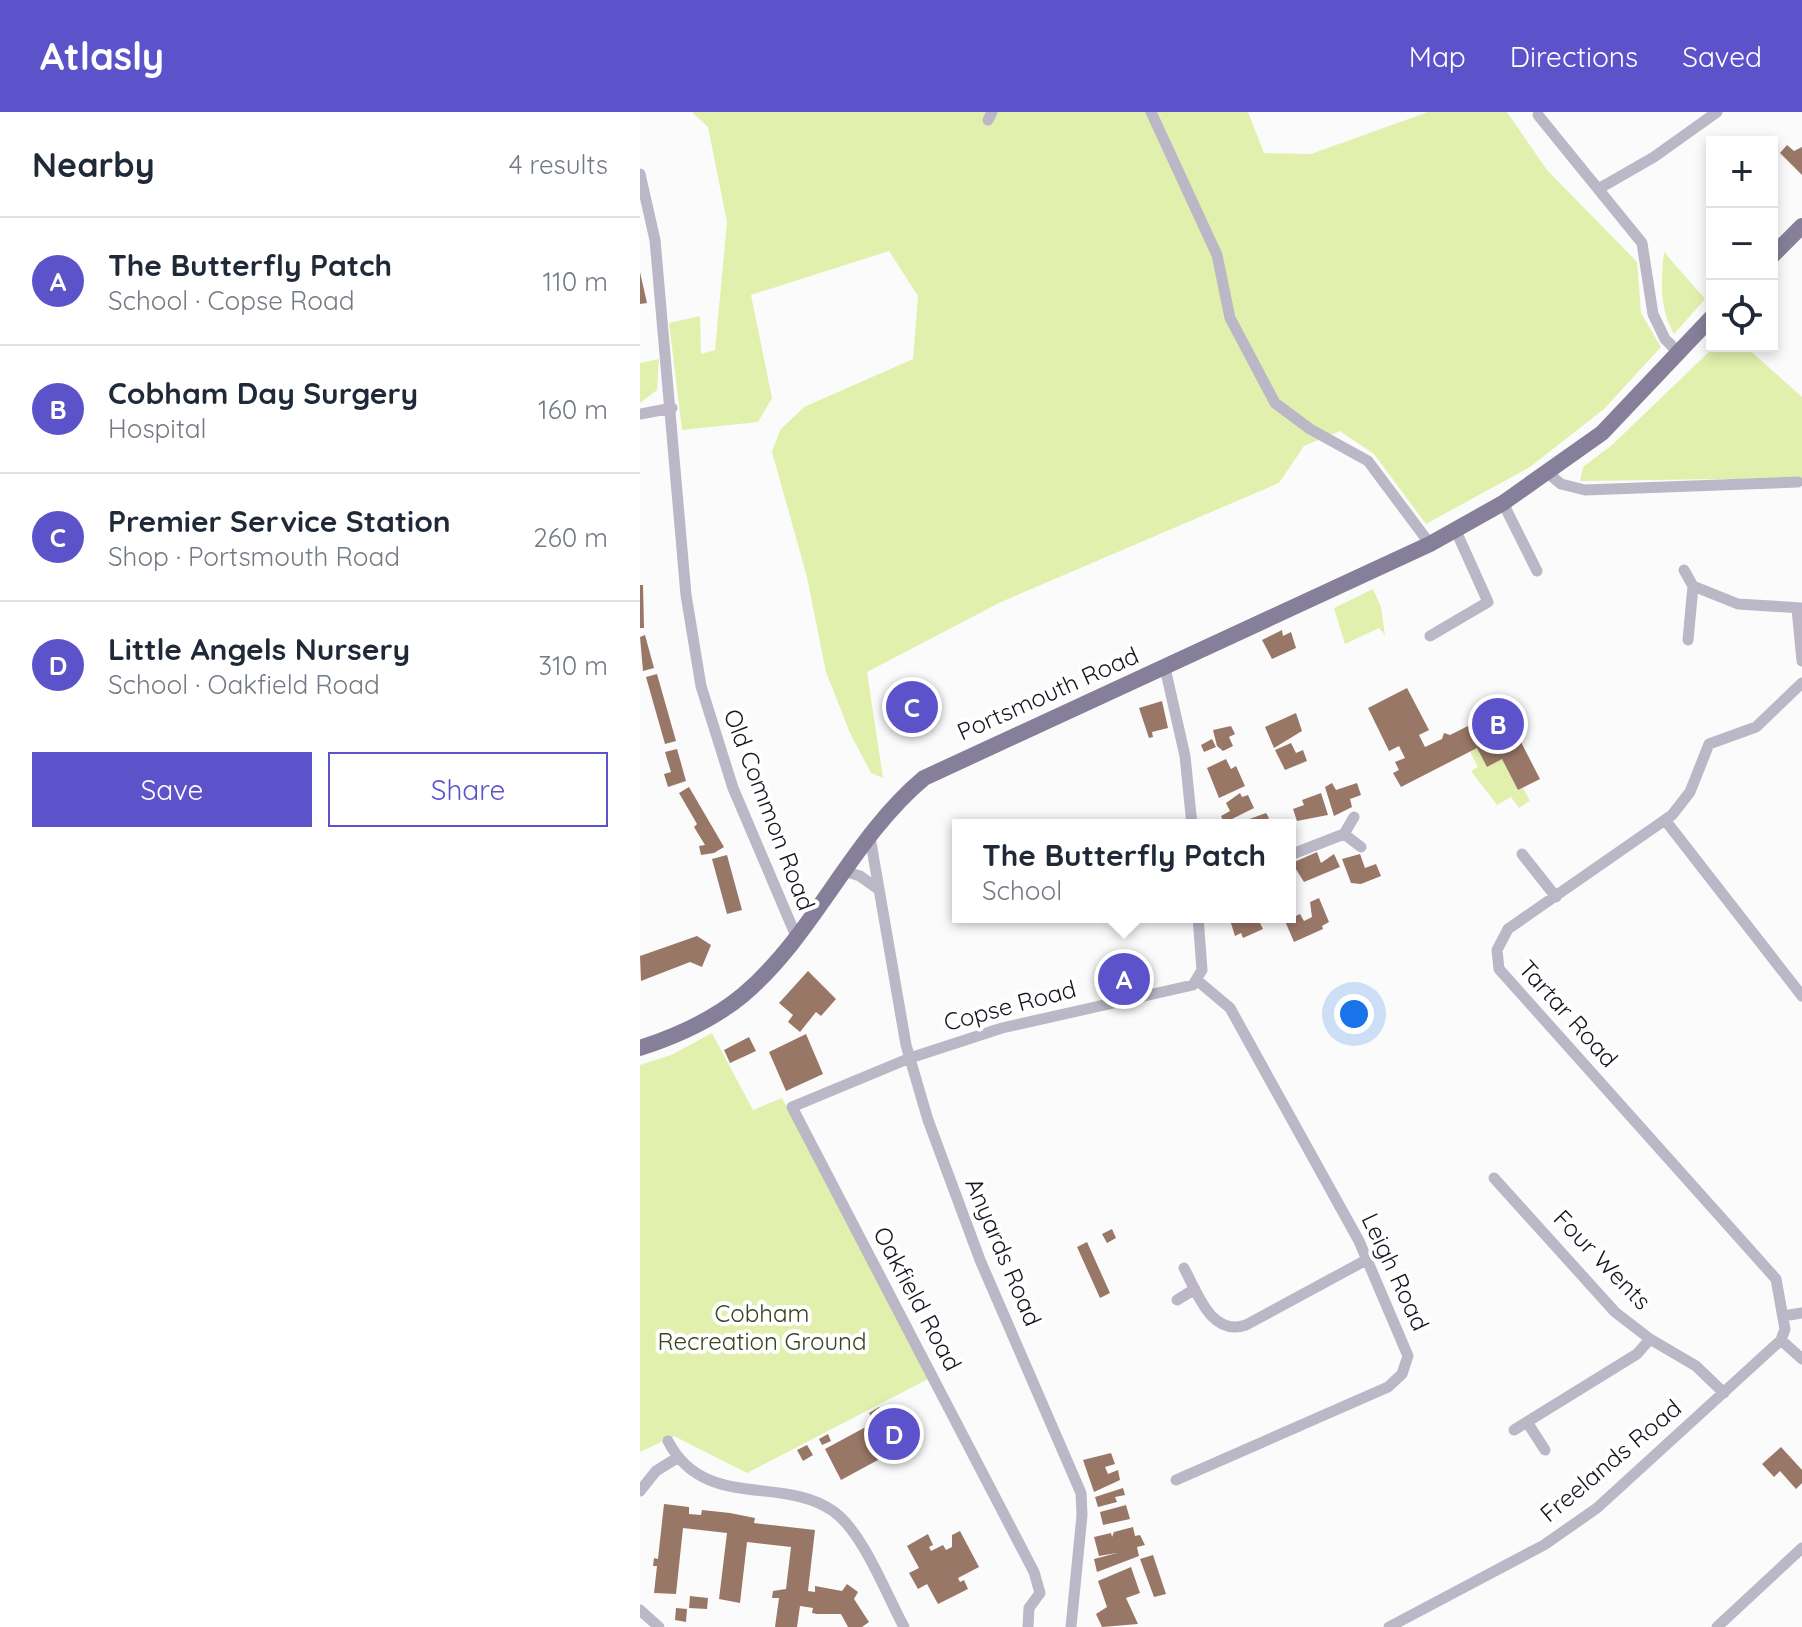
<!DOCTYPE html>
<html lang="en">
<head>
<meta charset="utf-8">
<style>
  :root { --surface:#fff; --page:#f6f6f7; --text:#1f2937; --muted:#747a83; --line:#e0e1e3; --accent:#5c52ca }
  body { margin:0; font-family:Quicksand,sans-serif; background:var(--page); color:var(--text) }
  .controls { position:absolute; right:24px; top:24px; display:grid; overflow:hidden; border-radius:0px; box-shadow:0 4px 12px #0003 }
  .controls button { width:72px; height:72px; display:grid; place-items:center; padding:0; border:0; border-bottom:2px solid var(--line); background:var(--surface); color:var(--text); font:40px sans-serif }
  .you { position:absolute; left:714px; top:902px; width:28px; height:28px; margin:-20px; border:6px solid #fff; border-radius:50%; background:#1a73e8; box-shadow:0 0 0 12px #1a73e833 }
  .badge { display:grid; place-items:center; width:52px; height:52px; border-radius:50%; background:var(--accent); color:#fff; font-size:26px; font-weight:700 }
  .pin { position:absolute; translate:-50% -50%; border:4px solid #fff; box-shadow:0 2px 8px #0006 }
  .popup { position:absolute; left:312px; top:707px; width:344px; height:104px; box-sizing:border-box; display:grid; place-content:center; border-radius:0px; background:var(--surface); filter:drop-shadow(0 2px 6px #0005); font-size:26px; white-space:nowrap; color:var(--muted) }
  .popup b { font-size:30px; color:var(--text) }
  .popup::after { content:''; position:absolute; left:50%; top:100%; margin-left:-16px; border:16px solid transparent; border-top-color:var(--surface) }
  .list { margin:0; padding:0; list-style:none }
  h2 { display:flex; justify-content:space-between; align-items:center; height:104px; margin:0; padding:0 32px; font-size:34px }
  h2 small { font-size:26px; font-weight:400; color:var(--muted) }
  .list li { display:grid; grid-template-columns:52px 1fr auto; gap:24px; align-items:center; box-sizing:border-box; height:128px; padding:0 32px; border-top:2px solid var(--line) }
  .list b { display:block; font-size:30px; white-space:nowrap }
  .list p { margin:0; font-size:26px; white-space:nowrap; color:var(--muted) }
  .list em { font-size:26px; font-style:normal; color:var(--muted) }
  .actions { display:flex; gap:16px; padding:24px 32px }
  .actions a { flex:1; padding:18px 0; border:2px solid var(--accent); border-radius:0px; text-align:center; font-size:28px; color:var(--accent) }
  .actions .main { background:var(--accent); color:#fff }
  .icon { flex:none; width:44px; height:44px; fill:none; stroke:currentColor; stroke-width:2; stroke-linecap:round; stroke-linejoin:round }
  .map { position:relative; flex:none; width:1162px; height:1515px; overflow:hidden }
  header { display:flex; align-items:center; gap:48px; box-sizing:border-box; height:112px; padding:0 40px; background:var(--accent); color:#fff }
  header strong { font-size:38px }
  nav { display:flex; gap:44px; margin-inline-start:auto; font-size:28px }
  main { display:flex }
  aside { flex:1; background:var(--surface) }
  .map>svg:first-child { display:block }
  .green { fill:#e2f0ad }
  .building { fill:#997767 }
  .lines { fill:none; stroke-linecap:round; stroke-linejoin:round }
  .street { stroke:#bbb7c7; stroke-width:11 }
  .primary { stroke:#857f9a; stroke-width:16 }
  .labels { text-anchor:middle; stroke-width:8; stroke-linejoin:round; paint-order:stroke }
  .street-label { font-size:24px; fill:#1b131f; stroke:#fff }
  .park-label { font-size:24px; fill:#3d441d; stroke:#fff }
</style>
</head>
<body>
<header>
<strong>Atlasly</strong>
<nav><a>Map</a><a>Directions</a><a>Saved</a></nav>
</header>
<main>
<aside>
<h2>Nearby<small>4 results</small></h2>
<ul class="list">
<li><span class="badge">A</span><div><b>The Butterfly Patch</b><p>School · Copse Road</p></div><em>110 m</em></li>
<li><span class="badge">B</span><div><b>Cobham Day Surgery</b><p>Hospital</p></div><em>160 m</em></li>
<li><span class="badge">C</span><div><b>Premier Service Station</b><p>Shop · Portsmouth Road</p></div><em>260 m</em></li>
<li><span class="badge">D</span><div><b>Little Angels Nursery</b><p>School · Oakfield Road</p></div><em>310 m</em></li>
</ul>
<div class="actions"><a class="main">Save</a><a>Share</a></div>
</aside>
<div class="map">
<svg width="1162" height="1515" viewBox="0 0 1162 1515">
  <rect width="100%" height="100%" fill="#fbfbfb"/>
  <path class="green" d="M52 0H608L624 41 671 42 788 0H867L907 58 997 150 1001 201 1021 235 964 297 890 355 786 412 734 342 700 319 664 334 639 371 361 490 227 560 243 666 231 661 210 621 186 560 167 465 132 340 140 318 164 295 273 247 278 184 249 139 111 183 132 286 118 310 42 318 29 211 60 204 61 242 75 238 87 110 68 15Z
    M1024 140 1065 187 1034 222C1019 195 1021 170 1024 140Z
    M1075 234H1105L1162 285V366L940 369 943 355 972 333Z
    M19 247 17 278 0 291V251Z
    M733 477 741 495 745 523 739 516 705 532 694 496Z
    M837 636 847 655 862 647 878 678 883 676 890 689 879 696 871 685 857 693 831 659 838 655 830 640Z
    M72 921 113 998 142 986 288 1267 107 1361 34 1324 0 1340V953L31 943Z"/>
  <path class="building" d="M1147 33 1154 39 1162 35V63L1140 41Z
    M0 160 7 191 0 192Z
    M0 473H3L4 516H0Z
    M642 518 643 524 651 520 656 536 632 547 622 528Z
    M5 523 14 556 3 559 0 525Z
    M17 562 36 629 25 632 6 565Z
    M767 576 789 618 779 623 785 635 802 627 804 621 810 623 848 604 851 598 867 603 900 667 878 678 862 647 847 655 837 636 761 675 753 661 759 658 755 650 765 646 759 634 749 639 728 596Z
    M259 582 292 583V602L252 600V589H259Z
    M522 589 528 616 512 620 513 625 509 626 499 596Z
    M656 601 662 619 634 636 625 615Z
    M591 614 595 622 589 625 593 634 583 639 577 634 573 618Z
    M572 627 576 635 564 640 561 633Z
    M651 631 656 641 663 638 667 649 645 658 635 638Z
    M37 637 46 669 28 675 24 662 31 660 25 640Z
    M586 647 591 657 596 654 605 674 579 686 567 656Z
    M692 671 696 678 717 671 721 683 710 687 712 695 694 704 685 675Z
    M49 675 84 735 74 741 61 743 59 734 65 733 54 715 57 712 39 681Z
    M600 681 602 685 608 683 614 696 584 711 581 704 590 699 586 691Z
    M681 681 688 703 657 709 653 697 664 693 662 688Z
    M626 701 629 706 620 713H593Z
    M677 740 681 751 694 742 700 755 664 770 652 751Z
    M720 742 725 756 736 752 741 764 721 772 711 771 702 747Z
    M87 743 102 798 87 802 72 747Z
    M679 786 689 810 682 814 683 817 654 830 645 809 660 802 664 809 672 805 670 790Z
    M589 805H617L623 817 603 826 601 821 595 824Z
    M57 824 71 833 62 855 50 850 1 869 0 844Z
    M168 859 196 887 181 904 176 900 160 920 148 910 153 903 139 891Z
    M166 922 183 962 146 979 129 940Z
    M109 925 116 939 90 951 84 938Z
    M472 1117 476 1126 467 1131 462 1122Z
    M447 1130 470 1181 460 1186 437 1135Z
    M239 1295 247 1309 259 1303 273 1329 201 1368 185 1337 235 1310 229 1301Z
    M188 1322 191 1329 182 1333 179 1327Z
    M167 1333 173 1343 163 1349 157 1338Z
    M1141 1335 1162 1358V1371L1156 1377 1140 1359 1134 1365 1122 1352Z
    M471 1341 475 1352 465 1355 468 1362 478 1358 480 1368 454 1380 443 1348Z
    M483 1376 485 1383 475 1385 477 1390 458 1395 455 1385Z
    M24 1392 49 1395V1402L61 1403 62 1398 90 1401 115 1406 114 1411 175 1418 168 1479 175 1480V1474L202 1479 207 1472 218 1480 214 1487 229 1510 222 1515H208L201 1502H177L172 1501 173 1496 160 1494 157 1515H135L139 1486H132L133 1479 146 1477 151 1435 107 1430 100 1491 79 1487 87 1421 43 1416 36 1482 14 1481 17 1454H13L14 1446 18 1447Z
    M486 1393 490 1407 463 1413 460 1400Z
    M493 1415 495 1424 500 1423 505 1433 497 1435 499 1444 457 1460 454 1447 477 1441 459 1444 454 1425 471 1421 472 1425 474 1420Z
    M320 1419 339 1455 318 1466 320 1470 324 1468 328 1477 298 1492 287 1472 278 1477 269 1461 279 1456 267 1434 288 1422 293 1433 289 1435 291 1439 303 1433 306 1438 312 1435V1423Z
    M513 1443 526 1482 514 1485 500 1447Z
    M491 1455 500 1481 486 1486 498 1512 462 1515 456 1502 467 1495 458 1469Z
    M50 1484 68 1486 67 1497 49 1496Z
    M36 1496 47 1497 46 1510 35 1508Z"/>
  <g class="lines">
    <path class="street" d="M511 0 577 143 590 206 635 291 670 317 728 349 790 432
      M898 3 1002 131 1013 202 1025 227 1039 241
      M348 8 352 0
      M0 62 15 128 46 483 61 574 93 676 156 824
      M960 76 1014 45 1077 0
      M0 302 32 296
      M909 362 921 372 945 378 1158 370
      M863 391 897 459
      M1044 458 1053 474 1098 492 1162 496
      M1157 497 1162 549
      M790 524 848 490 816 419
      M1048 528 1053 474
      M525 556 545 644 552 713
      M1025 708 1162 884
      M704 722 721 735
      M230 725 266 933 288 1008 340 1148 441 1381 442 1403 431 1515
      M882 742 916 785
      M650 743 704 722 714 705
      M204 759 220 764 238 777
      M854 1066 975 1200 1010 1227 1056 1254 1084 1281
      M544 1156C557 1180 571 1225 606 1213L728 1147
      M537 1188 555 1177
      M1143 1204 1162 1201
      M1141 1228 1162 1247
      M887 1310 905 1338
      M874 1318 997 1242 1010 1227
      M28 1329C64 1399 142 1363 193 1399 223 1420 246 1482 264 1515
      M536 1368 748 1275 762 1262 768 1244 719 1129 590 896 558 869
      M0 1379 16 1359 37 1346
      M0 1498 19 1515
      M388 1515 389 1496 400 1481 394 1460 152 995 270 946 362 916 553 873 562 858 558 805
      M749 1515 904 1433 957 1396 1141 1228 1145 1217 1136 1167 859 857 857 838 868 817 1032 703 1050 680 1069 632 1116 615 1162 571
      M1077 1515 1162 1436"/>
    <path class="primary" d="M1132 144 1162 114
      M0 936C37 924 73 908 103 883 175 822 211 727 284 666L790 432 863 391 962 321 1072 205"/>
  </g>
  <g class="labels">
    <g class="street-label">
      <text transform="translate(408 582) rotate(-24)" y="8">Portsmouth Road</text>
      <text transform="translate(129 698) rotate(69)" y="8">Old Common Road</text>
      <text transform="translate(370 894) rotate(-15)" y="8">Copse Road</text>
      <text transform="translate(928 902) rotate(48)" y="8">Tartar Road</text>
      <text transform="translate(363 1140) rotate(67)" y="8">Anyards Road</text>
      <text transform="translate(962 1148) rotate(46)" y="8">Four Wents</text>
      <text transform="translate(755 1160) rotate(65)" y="8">Leigh Road</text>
      <text transform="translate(277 1187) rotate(62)" y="8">Oakfield Road</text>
      <text transform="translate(971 1349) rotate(-40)" y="8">Freelands Road</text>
    </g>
    <g class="park-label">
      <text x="122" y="1210">Cobham<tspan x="122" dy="28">Recreation Ground</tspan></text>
    </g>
  </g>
</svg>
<div class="controls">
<button>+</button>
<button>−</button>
<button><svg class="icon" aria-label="locate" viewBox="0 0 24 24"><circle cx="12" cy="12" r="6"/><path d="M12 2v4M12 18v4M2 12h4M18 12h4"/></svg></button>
</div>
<div class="you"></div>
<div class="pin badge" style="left:484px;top:867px">A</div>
<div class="popup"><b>The Butterfly Patch</b>School</div>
<div class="pin badge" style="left:858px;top:612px">B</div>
<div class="pin badge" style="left:272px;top:595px">C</div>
<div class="pin badge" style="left:254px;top:1322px">D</div>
</div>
</main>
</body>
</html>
